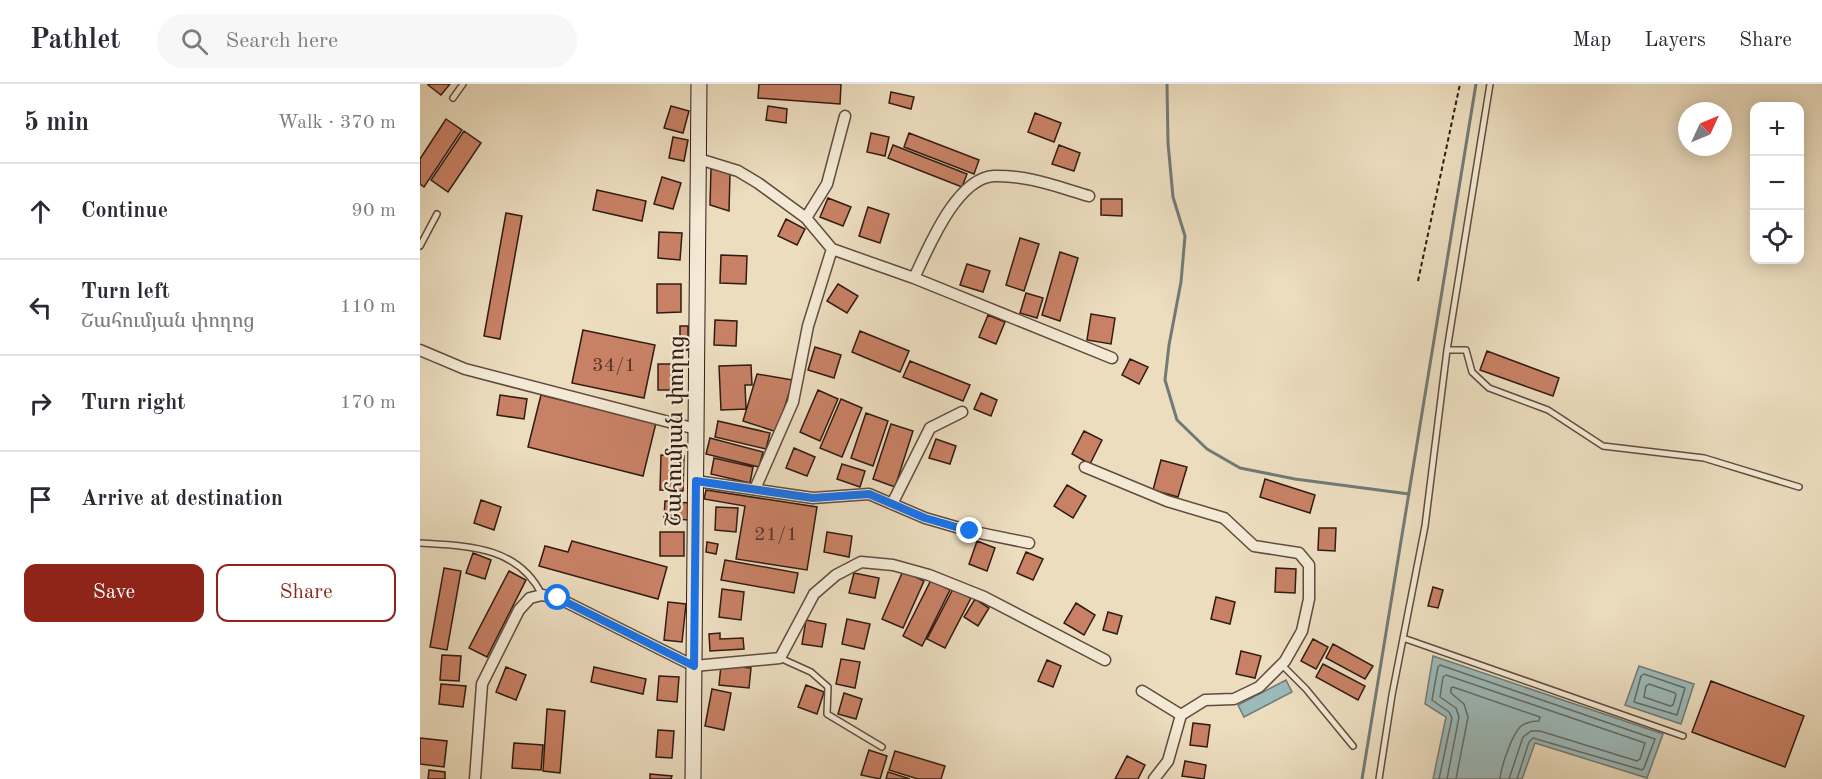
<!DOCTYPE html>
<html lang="en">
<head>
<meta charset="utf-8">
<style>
  :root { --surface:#fff; --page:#f7f7f7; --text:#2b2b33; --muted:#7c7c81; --line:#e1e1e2; --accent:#8f2418 }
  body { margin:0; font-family:"Old Standard TT","Noto Serif Armenian",serif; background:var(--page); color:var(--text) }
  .controls { position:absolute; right:18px; top:18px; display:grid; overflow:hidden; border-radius:12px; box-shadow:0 3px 15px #0003 }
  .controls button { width:54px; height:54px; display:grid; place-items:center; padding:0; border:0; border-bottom:2px solid var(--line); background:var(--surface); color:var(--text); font:30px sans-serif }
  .compass { position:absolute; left:1258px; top:18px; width:54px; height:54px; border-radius:50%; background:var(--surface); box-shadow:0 3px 15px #0003; rotate:46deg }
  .stop { position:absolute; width:18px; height:18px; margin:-14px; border:4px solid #1a73e8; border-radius:50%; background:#fff }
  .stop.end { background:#1a73e8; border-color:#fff; box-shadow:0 2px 6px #0008 }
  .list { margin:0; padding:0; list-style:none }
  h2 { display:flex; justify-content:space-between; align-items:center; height:78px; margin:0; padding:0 24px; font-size:26px }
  h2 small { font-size:20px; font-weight:400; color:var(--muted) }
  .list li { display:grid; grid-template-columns:39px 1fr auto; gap:18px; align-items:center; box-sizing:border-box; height:96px; padding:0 24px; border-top:2px solid var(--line) }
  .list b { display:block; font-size:22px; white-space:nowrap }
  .list p { margin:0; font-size:20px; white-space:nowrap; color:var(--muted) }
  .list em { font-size:20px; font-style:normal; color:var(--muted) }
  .actions { display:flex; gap:12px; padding:18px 24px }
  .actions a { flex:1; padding:14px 0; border:2px solid var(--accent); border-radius:12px; text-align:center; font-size:21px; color:var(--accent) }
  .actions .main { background:var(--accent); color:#fff }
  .icon { flex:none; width:33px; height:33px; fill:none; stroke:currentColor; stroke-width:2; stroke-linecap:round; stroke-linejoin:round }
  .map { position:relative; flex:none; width:1402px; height:695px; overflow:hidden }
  header { display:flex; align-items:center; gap:36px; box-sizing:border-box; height:84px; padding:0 30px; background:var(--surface); border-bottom:2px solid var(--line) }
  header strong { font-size:28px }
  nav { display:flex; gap:33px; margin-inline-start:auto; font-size:21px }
  .search { width:420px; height:54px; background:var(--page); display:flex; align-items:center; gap:15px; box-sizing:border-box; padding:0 21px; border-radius:33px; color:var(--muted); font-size:22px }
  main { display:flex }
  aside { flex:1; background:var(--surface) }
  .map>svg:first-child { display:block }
  .water { fill:#9bbaba; stroke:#717a77; stroke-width:1.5 }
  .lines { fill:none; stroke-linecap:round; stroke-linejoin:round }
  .shore { stroke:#666a66; stroke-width:1.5 }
  .stream { stroke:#717a77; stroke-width:3 }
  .building { fill:#c88165; stroke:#311b13; stroke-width:1.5 }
  .service-casing { stroke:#604c3e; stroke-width:8 }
  .minor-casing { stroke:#604c3e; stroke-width:13 }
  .secondary-casing { stroke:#311b13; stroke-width:17 }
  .path { stroke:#311b13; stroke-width:2; stroke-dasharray:4.5 3; stroke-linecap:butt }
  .service { stroke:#f3e9d5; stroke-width:5 }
  .minor { stroke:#f3e9d5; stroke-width:10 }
  .secondary { stroke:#f3e9d5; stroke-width:15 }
  .route { stroke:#1a73e8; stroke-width:8 }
  .labels { text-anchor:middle; stroke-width:4.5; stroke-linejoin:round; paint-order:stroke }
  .number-label { font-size:20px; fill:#573428 }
  .street-label { font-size:22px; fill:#311b13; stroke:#f3e9d5 }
</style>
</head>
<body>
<header>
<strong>Pathlet</strong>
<div class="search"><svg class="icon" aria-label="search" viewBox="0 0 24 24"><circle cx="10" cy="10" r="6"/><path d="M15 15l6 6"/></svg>Search here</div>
<nav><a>Map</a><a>Layers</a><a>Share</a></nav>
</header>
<main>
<aside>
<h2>5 min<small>Walk · 370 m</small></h2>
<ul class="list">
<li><svg class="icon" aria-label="ahead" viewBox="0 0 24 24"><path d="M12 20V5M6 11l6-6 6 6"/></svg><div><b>Continue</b></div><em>90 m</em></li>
<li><svg class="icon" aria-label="left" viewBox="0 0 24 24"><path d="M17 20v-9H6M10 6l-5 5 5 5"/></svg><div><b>Turn left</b><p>Շահումյան փողոց</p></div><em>110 m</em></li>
<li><svg class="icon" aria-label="right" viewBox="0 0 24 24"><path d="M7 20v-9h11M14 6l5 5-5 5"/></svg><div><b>Turn right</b></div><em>170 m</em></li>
<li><svg class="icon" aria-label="arrive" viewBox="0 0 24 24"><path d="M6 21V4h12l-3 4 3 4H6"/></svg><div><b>Arrive at destination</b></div></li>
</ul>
<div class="actions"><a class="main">Save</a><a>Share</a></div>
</aside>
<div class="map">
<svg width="1402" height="695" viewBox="0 0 1402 695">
  <rect width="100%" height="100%" fill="#ecddbf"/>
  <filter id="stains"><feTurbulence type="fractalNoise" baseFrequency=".00333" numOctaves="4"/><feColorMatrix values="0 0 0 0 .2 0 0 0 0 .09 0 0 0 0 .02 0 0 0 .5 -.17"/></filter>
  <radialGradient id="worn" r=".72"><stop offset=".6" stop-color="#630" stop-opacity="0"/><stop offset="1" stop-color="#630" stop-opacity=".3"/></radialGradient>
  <path class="water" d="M1013 572 1243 650 1227 694 1115 659 1102 695H1013L1026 633 1005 620Z
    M1219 582 1274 600 1261 640 1205 621Z
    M866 596 872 608 824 633 818 621Z"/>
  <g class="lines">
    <path class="shore" d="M1224 590 1265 604 1257 631 1214 618 1221 592Z
      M1229 600 1255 609 1256 611 1253 621 1250 622 1224 613 1226 602Z
      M1019 695 1032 634 1029 628 1012 616 1018 583 1020 581 1235 655 1224 684 1222 686 1113 654 1109 658 1097 695
      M1027 695 1039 633 1036 624 1020 613 1023 593 1026 591 1225 659 1220 675 1217 677 1120 647H1111L1103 653 1089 695
      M1036 695 1048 633 1044 620 1031 609V604L1033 603 1120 633 1119 637C1113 637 1107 638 1101 642 1092 650 1081 683 1080 695"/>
    <path class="stream" d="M747 0 748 59 753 113 765 152 761 198 749 261 745 296 757 336 787 365 820 384 875 395 989 410
      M942 695 1056 0"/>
  </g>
  <path class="building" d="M10 0H30L21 11 8 1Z
    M339 0H421L420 20 338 14Z
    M471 8 494 13 491 25 469 19Z
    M251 22 269 27 263 49 244 44Z
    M348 22 367 25 366 39 346 36Z
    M615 29 641 39 634 58 608 48Z
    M26 35 42 46 4 103 0 100V75Z
    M44 47 61 59 28 108 11 96Z
    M451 49 469 53 465 72 447 68Z
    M489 49 559 76 554 90 484 63Z
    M253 53 268 56 264 77 249 74Z
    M473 61 547 90 542 103 468 74Z
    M639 61 660 69 654 87 632 80Z
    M291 84 310 90 309 127 290 121Z
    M242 93 261 99 253 125 234 120Z
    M177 106 226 117 222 137 173 126Z
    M408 114 431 123 423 142 400 133Z
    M681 115H702V132L681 131Z
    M448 123 469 130 460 159 439 152Z
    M86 129 102 132 80 255 64 252Z
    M366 135 385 145 377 161 358 152Z
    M239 148 262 149 260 176 238 174Z
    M600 154 619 160 604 207 586 201Z
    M640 168 658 174 640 237 622 231Z
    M301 171 327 172 326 200 300 199Z
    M547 180 570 187 563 208 540 201Z
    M237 200H261V228L237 229Z
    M418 200 438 212 427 229 407 217Z
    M606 209 623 214 617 234 600 229Z
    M671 230 695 234 691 260 667 256Z
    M568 231 585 238 576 260 559 253Z
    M295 236 317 237 316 262 294 261Z
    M260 242H268V266H260Z
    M163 246 235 261 224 314 152 299Z
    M440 247 489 267 480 288 432 268Z
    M395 263 421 271 414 294 388 286Z
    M1067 267 1139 294 1133 312 1060 286Z
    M710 275 728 283 719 300 702 291Z
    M490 277 550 301 543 317 483 293Z
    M238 280H259V306H238Z
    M331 281 332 301H325L326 325 301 326 299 282Z
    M337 290 373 296 357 348 323 337Z
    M398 306 418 315 400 357 380 348Z
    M561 309 577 316 571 332 554 325Z
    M80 311 107 315 104 335 77 331Z
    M121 311 236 339 223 392 108 363Z
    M421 315 442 324 422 373 400 364Z
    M446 329 468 337 453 382 431 374Z
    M298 337 350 349 346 365 295 353Z
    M471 340 493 347 475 403 453 395Z
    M664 347 682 356 670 380 652 370Z
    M290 354 343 368 339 383 286 370Z
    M516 355 536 362 530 380 509 374Z
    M374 364 395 373 387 392 366 384Z
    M241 371 264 372 263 407 240 406Z
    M294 374 333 383 330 399 291 390Z
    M741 376 767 383 758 413 733 406Z
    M422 380 445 387 440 403 417 395Z
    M845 395 895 411 890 429 840 413Z
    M647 401 666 412 653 434 634 422Z
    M286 406 397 423 387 486 316 475 325 422 284 415Z
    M61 416 81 423 74 446 54 439Z
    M245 417 269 419 268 436 244 434Z
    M296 423 318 424 316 448 295 446Z
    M899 444H916L915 467 898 466Z
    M240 448H264V472H240Z
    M407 448 432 452 429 473 404 468Z
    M152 457 247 483 238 515 119 482 125 462 148 468Z
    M557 457 575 464 567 487 549 480Z
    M287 458 298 460 296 470 286 468Z
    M606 468 623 475 613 496 597 489Z
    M53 469 71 476 65 495 46 489Z
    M305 476 378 489 374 509 301 496Z
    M24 484 41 487 27 566 10 563Z
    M856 484 876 485 875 509 855 508Z
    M89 487 106 496 67 573 49 564Z
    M483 487 504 497 483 544 462 535Z
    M434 489 459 494 455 514 429 509Z
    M511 496 530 506 502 562 483 552Z
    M1013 503 1023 506 1018 524 1008 522Z
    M302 505 324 508 321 536 299 533Z
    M533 505 551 514 525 564 507 555Z
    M796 513 815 518 810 540 791 535Z
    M555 515 569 524 558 542 544 533Z
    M248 518 266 520 262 558 244 556Z
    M656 519 675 531 664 551 644 539Z
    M688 528 702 532 697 550 683 546Z
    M427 535 450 540 444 565 422 560Z
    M386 536 406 540 402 563 382 560Z
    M300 549V555L323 554 324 565 290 567 289 550Z
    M893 555 908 563 896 585 881 577Z
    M913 560 953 582 945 595 906 574Z
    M821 567 841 572 835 594 816 590Z
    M22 571 41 572 39 597 20 596Z
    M421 575 440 578 435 604 416 600Z
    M627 576 641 582 633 603 618 597Z
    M903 580 945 602 938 616 896 593Z
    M301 581 331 584 329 604 299 601Z
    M86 583 106 591 96 616 76 608Z
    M174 583 226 595 223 610 171 598Z
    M239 592 259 593 257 618 237 616Z
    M1291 597 1384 632 1365 683 1272 648Z
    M21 600 46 602 43 623 19 620Z
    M386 601 404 608 397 630 378 623Z
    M292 605 311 609 304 646 285 642Z
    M424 609 442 615 436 635 418 630Z
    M127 625 145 627 140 689 123 687Z
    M773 639 790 641 787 663 770 661Z
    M238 646 254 647 252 674 236 673Z
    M0 654 27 657 24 683 0 680Z
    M94 659 123 661 121 686 92 684Z
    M449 666 467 672 460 695 441 691Z
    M475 667 525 682 521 695H498L469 686Z
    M707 672 725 681 718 695H695Z
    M765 677 786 681 784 695 762 692Z
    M9 686 25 688V695H8Z
    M468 688 490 695H466Z
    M230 690 252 692 251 695H230Z"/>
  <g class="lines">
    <defs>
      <path id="service" d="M33 14 43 0
        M0 162 17 130
        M1027 266H1046L1052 288 1069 304 1128 326 1183 362 1284 374 1379 403
        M0 459C48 462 98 462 122 511
        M983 554 1263 652
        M360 574 391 588 408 603 407 630 462 663
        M862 581 886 605 933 662
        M959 695 972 611 1005 442 1027 266 1070 0"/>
      <path id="minor" d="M279 75 318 87 338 99 386 134 412 165 494 194 692 274
        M386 134 407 100 425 32
        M494 194C508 165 536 94 574 92 607 91 638 103 669 112
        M0 266 45 285 276 345
        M665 383 747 417 804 434 834 462 879 469 889 481V515L882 547 865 577 839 603 814 615 785 616 761 631 748 677 734 695
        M276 397 393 414 449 410 505 434 550 447 609 459
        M335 405 373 318 388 242 412 165
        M472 420 510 344 542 328
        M722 607 761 631
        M55 695 62 600 99 526 110 514 122 511 138 514 274 582 360 574 394 510 416 491 441 478 473 481 509 491 564 513 685 576"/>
      <path id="secondary" d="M273 695 279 0"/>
    </defs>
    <use href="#service" class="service-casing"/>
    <use href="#minor" class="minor-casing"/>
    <use href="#secondary" class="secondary-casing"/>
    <path class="path" d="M998 197 1040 0"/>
    <use href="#service" class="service"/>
    <use href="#minor" class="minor"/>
    <use href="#secondary" class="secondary"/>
  </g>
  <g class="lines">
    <path class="route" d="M138 514 274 582 276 397 393 414 449 410 505 434 550 447"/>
  </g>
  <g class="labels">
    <g class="number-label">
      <text x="194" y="287">34/1</text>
      <text x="356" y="456">21/1</text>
    </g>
    <g class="street-label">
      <text transform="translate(254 347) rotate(-89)" y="8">Շահումյան փողոց</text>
    </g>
  </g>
  <rect width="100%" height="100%" filter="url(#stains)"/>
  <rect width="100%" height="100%" fill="url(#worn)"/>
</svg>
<div class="controls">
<button>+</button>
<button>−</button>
<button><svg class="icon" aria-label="locate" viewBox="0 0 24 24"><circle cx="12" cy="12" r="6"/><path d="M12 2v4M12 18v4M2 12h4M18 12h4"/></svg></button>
</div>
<svg class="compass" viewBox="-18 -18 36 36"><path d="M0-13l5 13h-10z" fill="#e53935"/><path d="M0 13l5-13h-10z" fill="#7c7c81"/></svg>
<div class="stop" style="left:138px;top:514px"></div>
<div class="stop end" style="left:550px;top:447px"></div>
</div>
</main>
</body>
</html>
